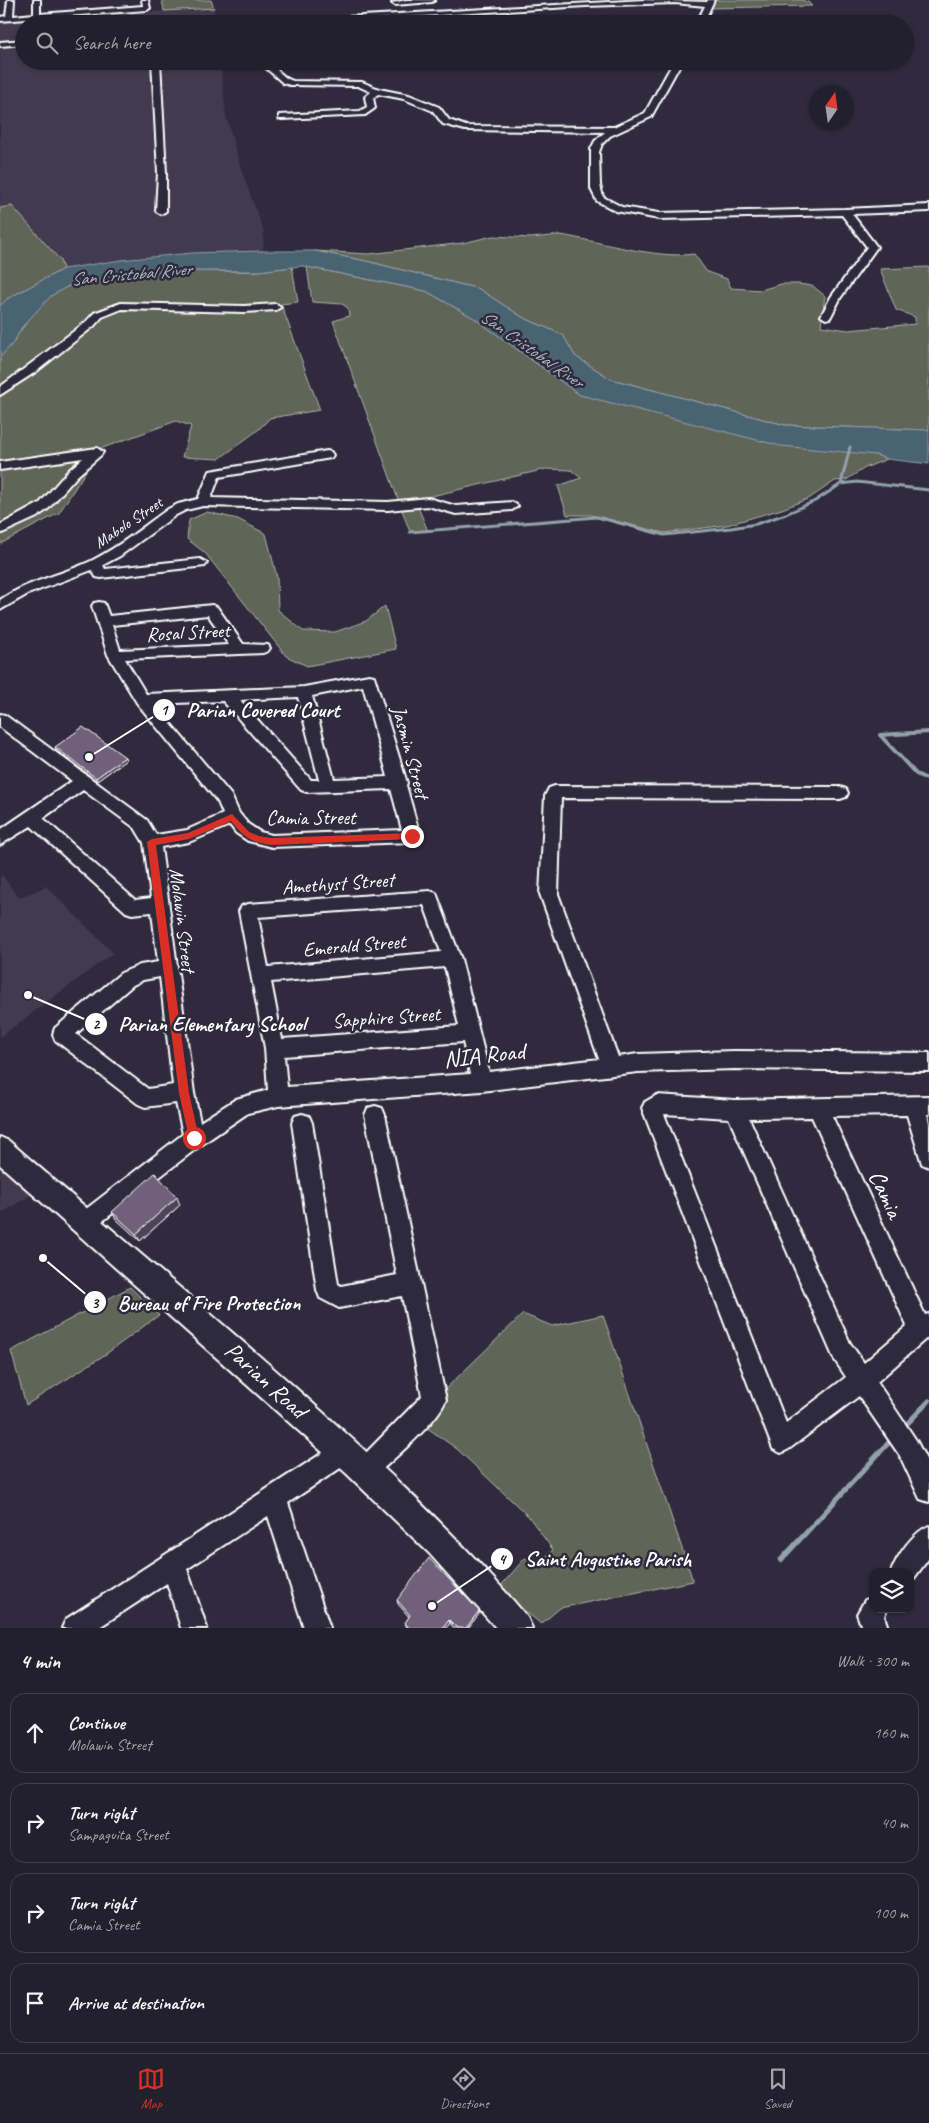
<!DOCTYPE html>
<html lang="en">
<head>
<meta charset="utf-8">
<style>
  :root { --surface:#23202e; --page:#2f2d3a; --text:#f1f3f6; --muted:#a3a3aa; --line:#403e4a; --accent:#d93025 }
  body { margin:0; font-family:Caveat,sans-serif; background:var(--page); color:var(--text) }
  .controls { position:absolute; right:15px; bottom:15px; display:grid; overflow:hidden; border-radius:10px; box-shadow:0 1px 4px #0004 }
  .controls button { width:45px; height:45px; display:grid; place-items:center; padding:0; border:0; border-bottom:1px solid var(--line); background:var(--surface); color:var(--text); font:25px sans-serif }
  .compass { position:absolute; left:809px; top:85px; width:45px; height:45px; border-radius:50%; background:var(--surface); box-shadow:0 1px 4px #0004; rotate:13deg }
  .stop { position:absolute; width:15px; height:15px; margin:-11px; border:4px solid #d93025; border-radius:50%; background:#fff }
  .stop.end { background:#d93025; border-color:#fff; box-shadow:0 1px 5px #0008 }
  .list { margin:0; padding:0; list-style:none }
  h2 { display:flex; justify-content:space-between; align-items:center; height:65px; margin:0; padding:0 20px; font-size:21px }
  h2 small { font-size:16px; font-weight:400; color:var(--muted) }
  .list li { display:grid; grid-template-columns:32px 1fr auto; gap:15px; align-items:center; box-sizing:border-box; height:80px; margin:0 10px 10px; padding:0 10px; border:1px solid var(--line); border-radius:15px }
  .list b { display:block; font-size:19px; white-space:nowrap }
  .list p { margin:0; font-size:16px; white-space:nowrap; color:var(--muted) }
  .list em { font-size:16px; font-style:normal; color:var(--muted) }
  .icon { flex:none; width:28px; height:28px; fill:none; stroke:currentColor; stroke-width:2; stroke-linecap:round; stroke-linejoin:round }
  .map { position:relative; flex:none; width:929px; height:1628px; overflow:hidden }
  .search { position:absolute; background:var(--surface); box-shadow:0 1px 4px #0004; left:15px; right:15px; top:15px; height:55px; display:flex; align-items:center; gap:12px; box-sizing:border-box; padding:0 18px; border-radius:28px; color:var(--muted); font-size:19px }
  .sheet { height:425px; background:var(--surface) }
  nav { display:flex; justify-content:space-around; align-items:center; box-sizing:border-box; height:70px; border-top:1px solid var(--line); background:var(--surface); font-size:14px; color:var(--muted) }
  nav a { display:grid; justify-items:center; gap:2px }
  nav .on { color:var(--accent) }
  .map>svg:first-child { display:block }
  .built { fill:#423a50 }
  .green { fill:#606558; stroke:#b0b2ac }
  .water { fill:#4a6373; stroke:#92a1ab }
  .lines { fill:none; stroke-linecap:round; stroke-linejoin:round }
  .stream-far2 { stroke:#92a1ab; stroke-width:3 }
  .stream-far1 { stroke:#92a1ab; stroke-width:4 }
  .stream { stroke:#92a1ab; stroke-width:5 }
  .minor-casing { stroke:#fff; stroke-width:4 }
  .major-casing { stroke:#fff; stroke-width:4 }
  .minor { fill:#2f2a3d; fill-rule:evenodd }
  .major { fill:#2f2a3d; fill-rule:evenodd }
  .wall { fill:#5f536b; stroke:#fff }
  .shaded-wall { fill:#4e4357; stroke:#fff }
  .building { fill:#6f607c; stroke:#fff }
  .route { fill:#d93025 }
  .labels { text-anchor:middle; stroke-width:5; stroke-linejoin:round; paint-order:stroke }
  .far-street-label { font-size:16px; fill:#fff; stroke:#2f2a3d }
  .far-water-label { font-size:18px; font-style:italic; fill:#aeb9c0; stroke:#2f2a3d }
  .street-label { font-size:20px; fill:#fff; stroke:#2f2a3d }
  .near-street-label { font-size:24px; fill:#fff; stroke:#2f2a3d }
  .leader { fill:none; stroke:#fff; stroke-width:2 }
  .callout-dot { fill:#fff; stroke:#2f2a3d; stroke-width:2 }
  .mark-label { font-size:15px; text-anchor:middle; font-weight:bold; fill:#111 }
  .callout-label { font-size:21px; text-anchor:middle; font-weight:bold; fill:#fff; stroke:#2f2a3d; stroke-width:5; stroke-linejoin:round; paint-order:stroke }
</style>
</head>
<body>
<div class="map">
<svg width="929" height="1628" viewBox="0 0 929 1628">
  <rect width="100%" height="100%" fill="#2f2a3d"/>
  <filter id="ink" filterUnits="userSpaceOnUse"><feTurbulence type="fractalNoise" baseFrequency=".02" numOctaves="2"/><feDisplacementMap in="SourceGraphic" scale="10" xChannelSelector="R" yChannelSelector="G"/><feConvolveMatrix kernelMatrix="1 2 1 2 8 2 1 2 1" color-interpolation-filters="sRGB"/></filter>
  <g filter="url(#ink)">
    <path class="built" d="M214 8 216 24H24V61H220L226 116 242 172 264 232 263 251 192 253 121 260 63 269 60 260 12 207 0 208V22Z
      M2 875 19 898 46 886 113 953 0 1037V877Z
      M0 1167 31 1195 0 1214Z"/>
    <path class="green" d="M162 0H211L214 8 164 11Z
      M714 0H801L808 2 812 6 711 8Z
      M12 206 60 260 63 269 7 299 0 306V208Z
      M561 235C601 242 656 259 694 254L707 272 727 279 731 288 761 290 781 284H798L813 286 825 296 821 326 848 330 915 324V317L896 310 880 269 929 267V430L785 425 611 379 575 356 563 335 522 317 479 289 366 261 315 251 369 254 463 243 493 236 531 238Z
      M292 267 298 302 281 304 320 410 270 418 258 430 219 459 182 457 191 426 176 421 100 449 59 513 0 544V357C18 338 30 312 51 296 95 262 203 273 258 271 269 270 280 268 292 267Z
      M307 267 426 291 474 318 580 395 876 455 887 459 865 468 846 480 835 481 810 498 782 509 727 525 664 533 591 515H567L558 486 581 478 571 470 546 469 415 500 428 531 410 532 333 321 349 316 348 308 342 304 312 302Z
      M207 512 238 519 266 534 277 577 278 610 303 631 335 632 366 621 385 606 396 649 307 666 286 656 205 553 187 539 189 520Z
      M130 1287 159 1315 106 1354 26 1405 11 1351Z
      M523 1314 552 1326 603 1315 693 1581 560 1608 541 1624 498 1589 525 1558 540 1562 553 1550 529 1517 457 1449 416 1420 434 1400Z"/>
    <path class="water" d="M263 251H315L366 261 479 289 522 317 563 335 575 356 611 379 785 425 929 430V464L887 459 876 455 781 446 580 395 474 318 426 291 302 266 258 271H161L75 282 51 296 22 327 14 342 0 357V306L7 299 63 269 121 260 192 253Z"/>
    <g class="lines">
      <path class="stream-far2" d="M841 484 857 482 929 490
        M410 532 597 517 664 535 731 528 756 524 786 514 815 501 841 484 850 447"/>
      <path class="stream-far1" d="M929 732 880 735 916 774 929 780"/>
      <path class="stream" d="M903 1428 929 1401
        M781 1560 893 1438"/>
      <defs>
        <path id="minor" d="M8 0H14L13 16 34 14V0H40V14L143 6 142 0H148L150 8 147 10 0 21V17L6 16Z
          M407 0H435L432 2 395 5 392 3Z
          M644 0 707 2 708 0H714L703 24H696L705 6 675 3 585 6 345 21 342 19 345 17Z
          M24 40V44L0 46V42Z
          M152 61H160L166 173V211L161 214 156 211 158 173Z
          M258 61C275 61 279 77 293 81L362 82 379 89 409 95 439 107 449 120 466 126 614 127 645 113 674 61H682L651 117 610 136 602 144 599 152 600 185 603 197 622 207 659 213 845 209 929 205V211L852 214 877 247 841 297 830 318 826 319 821 316 831 297 867 247 842 215 659 219 616 211 597 201 591 189V149L595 141 605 132 465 130 443 124 433 111 404 99 378 94 373 98 375 108 365 115 282 119H279V115L360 111 367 107 365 97 371 92 358 86 290 85 283 83Z
          M121 303 244 306 276 304 281 307 276 310 244 312 122 309 102 317 94 326 37 371 0 395V387L86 322 94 313Z
          M97 448 103 452 101 455 77 476 48 509 37 517 0 534V525L40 503 69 470 83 458 0 470V462Z
          M327 451 331 452 333 455 331 458 219 477 211 498 388 502 428 498 456 506 512 502 518 506 512 510 456 514 428 506 388 510 203 506 186 510 176 515 120 556 103 565 105 569 200 559 207 563 205 566 101 578 96 577 92 570 28 594 0 610V600C28 581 61 575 91 561 119 547 143 527 168 509L178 504 198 499 210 471Z
          M99 602 104 603 109 616 212 605 217 607 243 644 268 645 270 648 268 651 263 653 125 659 146 694 304 687 369 675 374 676 407 783 406 785 420 836 418 841 412 842 272 847 248 841 236 833 230 825 189 842 161 847 194 1093 200 1122 236 1099 268 1090 265 1048 239 911 242 906 248 904 430 891 436 893 461 959 489 1072 599 1059 540 894 545 796 549 788 555 786 840 787 846 789 848 793 846 797 840 799 561 798 558 894 618 1057 638 1054 734 1051 929 1053V1071L734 1069 638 1072 482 1091 278 1106 248 1113 201 1145 91 1230 84 1233 77 1230 73 1223 77 1216 183 1134 176 1103 145 1107 138 1104 55 1040 53 1034 55 1028 121 973 140 965 158 962 152 912 132 914 126 912 31 826 0 845V830L72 781 0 727V714L5 715 147 820 156 835 187 830 223 814 218 802 137 703 108 655 92 606 94 603ZM208 615 229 645 120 650 112 625ZM363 686 388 777 334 779 312 696ZM298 697 319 780H311L240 700ZM223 701 301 790 307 792 391 789 402 830 272 835 260 832 248 824 239 813 231 795 154 704ZM83 790 135 828 144 843 151 898 135 900 43 818ZM424 905 441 952 268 967 258 917ZM445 967 459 1026 282 1039 271 982ZM160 977 173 1085 148 1089 76 1034 133 985 143 980ZM463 1042 470 1074 287 1087 284 1056Z
          M657 1095 735 1100 929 1096V1114H927L929 1123V1167L922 1164 907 1115 832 1116 925 1315 929 1314V1336L877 1382 916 1440 929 1465V1502L920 1499 900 1456 859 1396 789 1449 781 1453 773 1449 642 1108 645 1102ZM664 1114 729 1118 834 1359 846 1377 786 1423ZM812 1117 907 1326 864 1363 850 1343 749 1118Z
          M375 1106 382 1108 385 1115 446 1400C435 1425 394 1458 373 1478L365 1482 357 1478 353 1470 357 1462 422 1396 402 1296 339 1308 320 1298 317 1290 292 1123 295 1116 302 1114 309 1116 312 1123 338 1284 341 1286 397 1275 365 1115 368 1108Z
          M346 1439 354 1443 358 1451 354 1459 288 1503 330 1628H304L268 1516 187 1569 207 1628H181L167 1583 98 1628H62L66 1619 338 1443Z
          M929 1526V1558L912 1581 910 1582V1572H891C897 1556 913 1532 929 1526Z
          M873 1597V1609H887L884 1616 888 1628H862L857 1614 865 1600Z"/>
        <path id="major" d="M0 1137 9 1141C102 1222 197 1301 290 1383 373 1457 455 1531 527 1617L532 1628H496L429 1553 346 1473 0 1165Z"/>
      </defs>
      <use href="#minor" class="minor-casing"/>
      <use href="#major" class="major-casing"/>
      <use href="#minor" class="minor"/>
      <use href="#major" class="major"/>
    </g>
    <path class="wall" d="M55 747 126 760 97 781 56 750Z
      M180 1205 140 1241 116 1219 112 1212Z
      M397 1600 479 1611V1614L468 1628H454L450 1623 446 1628H407L405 1623 409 1617 398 1604Z"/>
    <path class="shaded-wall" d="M125 757 126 760 97 781 96 778Z
      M177 1197 180 1205 140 1241 136 1234Z
      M479 1611V1614L468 1628H466Z
      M449 1620 450 1623 446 1628H443Z"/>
    <path class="building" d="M83 727 125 757 96 778 55 747Z
      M155 1173 177 1197 136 1234 112 1212Z
      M429 1558 479 1611 466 1628H457L449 1620 443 1628H409L405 1623 410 1615 397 1600Z"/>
  </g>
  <path class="route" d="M232 814 249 832 259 836 272 838 412 833 416 836 412 839 272 845C250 842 245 838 231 821L189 839 156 845 189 1093 199 1138 194 1143 189 1138 179 1093 147 842 152 839 188 833Z"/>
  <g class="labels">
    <g class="far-street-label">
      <text transform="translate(128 522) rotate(-34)" y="6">Mabolo Street</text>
    </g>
    <g class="far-water-label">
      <text transform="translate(131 274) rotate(-5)" y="6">San Cristobal River</text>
      <text transform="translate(532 349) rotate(35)" y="6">San Cristobal River</text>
    </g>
    <g class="street-label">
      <text transform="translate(188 632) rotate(-3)" y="7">Rosal Street</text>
      <text transform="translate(411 752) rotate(75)" y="7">Jasmin Street</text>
      <text x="311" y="824">Camia Street</text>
      <text transform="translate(338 883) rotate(-4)" y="7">Amethyst Street</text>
      <text transform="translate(183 920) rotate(83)" y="7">Molawin Street</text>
      <text transform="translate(354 945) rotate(-5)" y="7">Emerald Street</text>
      <text transform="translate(386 1017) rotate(-4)" y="7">Sapphire Street</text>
    </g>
    <g class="near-street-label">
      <text transform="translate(484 1055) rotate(-6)" y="8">NIA Road</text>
      <text transform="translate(886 1194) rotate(65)" y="8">Camia</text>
      <text transform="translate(266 1380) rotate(42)" y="8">Parian Road</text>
    </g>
  </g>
  <path class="leader" d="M89 757L164 710M28 995L96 1024M43 1258L95 1302M432 1606L502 1559"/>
  <g class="callout-dot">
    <circle cx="89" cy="757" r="5"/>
    <circle cx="28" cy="995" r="5"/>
    <circle cx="43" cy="1258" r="5"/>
    <circle cx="432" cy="1606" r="5"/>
    <circle cx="164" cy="710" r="12"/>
    <circle cx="96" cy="1024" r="12"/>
    <circle cx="95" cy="1302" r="12"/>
    <circle cx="502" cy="1559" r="12"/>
  </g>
  <g class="mark-label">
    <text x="164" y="715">1</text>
    <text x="96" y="1029">2</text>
    <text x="95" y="1308">3</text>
    <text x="502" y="1564">4</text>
  </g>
  <g class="callout-label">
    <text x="263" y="717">Parian Covered Court</text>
    <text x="212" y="1031">Parian Elementary School</text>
    <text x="209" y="1310">Bureau of Fire Protection</text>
    <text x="608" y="1566">Saint Augustine Parish</text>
  </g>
</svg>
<div class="controls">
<button><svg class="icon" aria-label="layers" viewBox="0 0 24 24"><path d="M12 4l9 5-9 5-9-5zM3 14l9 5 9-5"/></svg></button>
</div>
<svg class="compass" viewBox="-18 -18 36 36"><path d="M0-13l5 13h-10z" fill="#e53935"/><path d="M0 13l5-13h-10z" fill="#a3a3aa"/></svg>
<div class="stop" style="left:194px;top:1138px"></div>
<div class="stop end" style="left:412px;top:836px"></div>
<div class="search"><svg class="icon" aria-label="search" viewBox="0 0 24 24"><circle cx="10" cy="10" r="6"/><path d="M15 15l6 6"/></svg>Search here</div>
</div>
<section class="sheet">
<h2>4 min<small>Walk · 300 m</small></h2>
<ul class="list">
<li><svg class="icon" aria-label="ahead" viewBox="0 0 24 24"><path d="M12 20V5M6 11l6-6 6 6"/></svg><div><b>Continue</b><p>Molawin Street</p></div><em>160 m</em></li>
<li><svg class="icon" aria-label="right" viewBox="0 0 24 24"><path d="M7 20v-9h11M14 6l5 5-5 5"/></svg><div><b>Turn right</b><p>Sampaguita Street</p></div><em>40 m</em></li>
<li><svg class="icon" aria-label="right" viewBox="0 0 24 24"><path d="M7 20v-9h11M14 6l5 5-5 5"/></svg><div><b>Turn right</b><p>Camia Street</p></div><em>100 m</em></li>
<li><svg class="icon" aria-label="arrive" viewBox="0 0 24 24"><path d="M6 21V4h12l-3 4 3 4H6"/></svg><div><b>Arrive at destination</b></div></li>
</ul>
</section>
<nav>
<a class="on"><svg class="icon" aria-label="map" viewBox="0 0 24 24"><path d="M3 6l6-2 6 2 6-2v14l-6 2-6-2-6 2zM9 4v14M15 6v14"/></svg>Map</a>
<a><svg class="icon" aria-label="directions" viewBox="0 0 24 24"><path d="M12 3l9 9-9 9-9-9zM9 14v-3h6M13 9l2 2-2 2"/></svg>Directions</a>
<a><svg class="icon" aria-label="saved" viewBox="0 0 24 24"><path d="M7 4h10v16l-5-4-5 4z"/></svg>Saved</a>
</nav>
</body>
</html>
